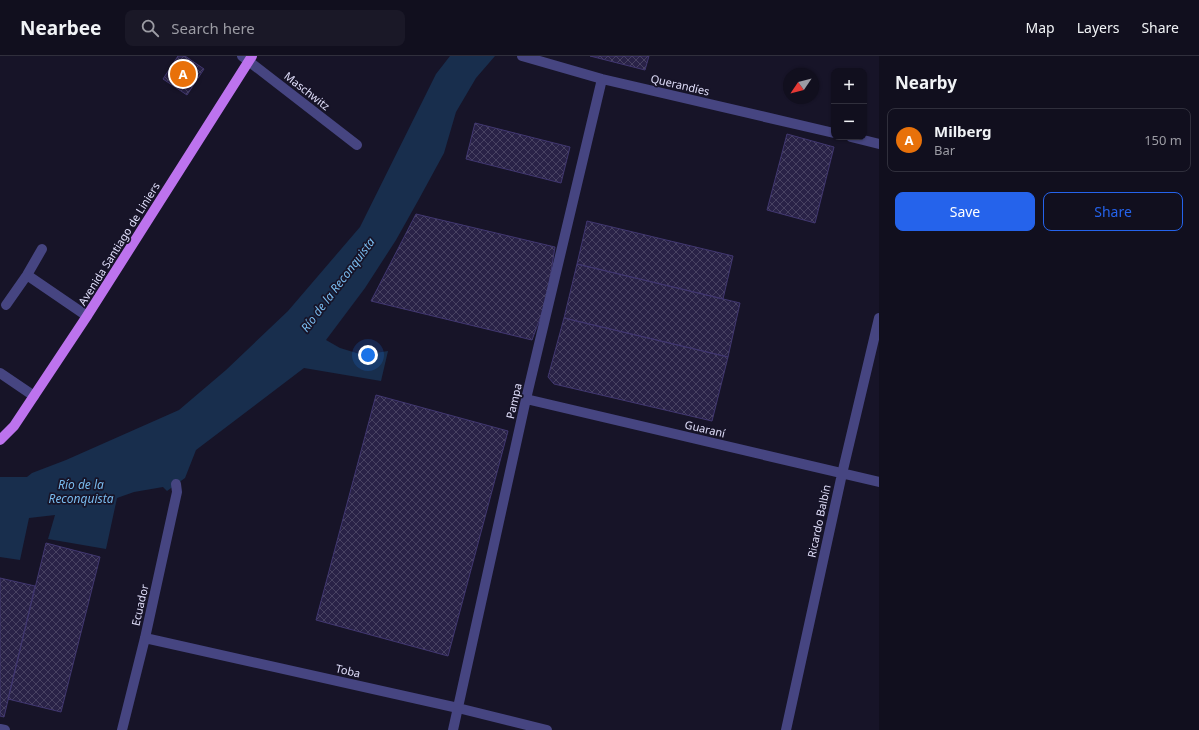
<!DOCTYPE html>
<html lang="en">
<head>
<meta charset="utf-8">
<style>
  :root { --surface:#110f1e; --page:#1a1827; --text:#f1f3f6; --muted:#9c9ca4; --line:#302f3c; --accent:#2563eb }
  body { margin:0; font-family:"Noto Sans",sans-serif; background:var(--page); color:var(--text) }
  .controls { position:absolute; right:12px; top:12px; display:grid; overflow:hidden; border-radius:8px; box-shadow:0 1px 3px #0004 }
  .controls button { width:36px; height:36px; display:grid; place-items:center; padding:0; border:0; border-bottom:1px solid var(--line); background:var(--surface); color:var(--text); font:20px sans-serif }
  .compass { position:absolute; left:783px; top:12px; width:36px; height:36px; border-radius:50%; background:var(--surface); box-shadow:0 1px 3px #0004; rotate:235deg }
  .you { position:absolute; left:368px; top:299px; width:14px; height:14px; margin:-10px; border:3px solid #fff; border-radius:50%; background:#1a73e8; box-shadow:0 0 0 6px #1a73e833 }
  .badge { display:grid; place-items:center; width:26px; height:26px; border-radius:50%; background:var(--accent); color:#fff; font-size:13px; font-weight:700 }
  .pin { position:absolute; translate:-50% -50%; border:2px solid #fff; box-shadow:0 1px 4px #0006 }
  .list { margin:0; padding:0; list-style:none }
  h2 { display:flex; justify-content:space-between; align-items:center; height:52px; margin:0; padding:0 16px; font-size:17px }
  h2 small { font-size:13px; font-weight:400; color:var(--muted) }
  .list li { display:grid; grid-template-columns:26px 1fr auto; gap:12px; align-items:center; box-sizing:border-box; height:64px; margin:0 8px 8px; padding:0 8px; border:1px solid var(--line); border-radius:8px }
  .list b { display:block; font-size:15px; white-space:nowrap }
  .list p { margin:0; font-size:13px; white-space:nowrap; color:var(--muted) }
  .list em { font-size:13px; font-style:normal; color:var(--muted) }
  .actions { display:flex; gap:8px; padding:12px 16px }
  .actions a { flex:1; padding:9px 0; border:1px solid var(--accent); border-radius:8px; text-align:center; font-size:14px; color:var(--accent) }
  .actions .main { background:var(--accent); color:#fff }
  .icon { flex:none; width:22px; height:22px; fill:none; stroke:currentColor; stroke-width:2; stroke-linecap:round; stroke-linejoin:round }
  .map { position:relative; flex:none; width:879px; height:674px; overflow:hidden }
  header { display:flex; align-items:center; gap:24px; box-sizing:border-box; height:56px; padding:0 20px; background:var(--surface); border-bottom:1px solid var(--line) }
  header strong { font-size:19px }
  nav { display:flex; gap:22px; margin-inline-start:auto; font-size:14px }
  .search { width:280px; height:36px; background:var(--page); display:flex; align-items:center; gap:10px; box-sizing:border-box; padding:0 14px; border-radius:8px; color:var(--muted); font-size:15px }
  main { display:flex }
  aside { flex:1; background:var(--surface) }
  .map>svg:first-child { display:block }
  .water { fill:#182e4d }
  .building { fill:url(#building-cross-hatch); stroke:#413770 }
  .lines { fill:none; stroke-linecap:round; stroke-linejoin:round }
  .minor { stroke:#464581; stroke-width:10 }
  .major { stroke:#bd73ee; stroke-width:10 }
  .labels { text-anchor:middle; stroke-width:3.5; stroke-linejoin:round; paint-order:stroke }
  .street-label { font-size:11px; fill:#e1dffb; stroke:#171428 }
  .water-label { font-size:12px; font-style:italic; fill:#79bbee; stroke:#171428 }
</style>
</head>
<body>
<header>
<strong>Nearbee</strong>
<div class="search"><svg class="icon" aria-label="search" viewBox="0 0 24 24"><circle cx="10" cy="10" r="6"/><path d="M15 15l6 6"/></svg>Search here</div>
<nav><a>Map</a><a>Layers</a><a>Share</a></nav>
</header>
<main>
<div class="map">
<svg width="879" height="674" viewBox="0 0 879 674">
  <defs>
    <pattern id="building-cross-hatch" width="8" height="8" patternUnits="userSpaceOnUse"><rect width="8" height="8" fill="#292247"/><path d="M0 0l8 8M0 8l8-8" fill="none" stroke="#484262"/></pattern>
  </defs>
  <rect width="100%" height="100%" fill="#171428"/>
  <path class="water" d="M450 0H495L476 22 456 56 444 97 419 143 396 184 365 232 326 284 340 292 363 299 388 295 381 325 304 312 196 394 185 422 167 435 163 431 134 436 117 442 106 493 48 483 55 459 29 462 20 504 0 501V421H27L32 417 66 404 179 354 226 314 288 255 360 171 436 18Z"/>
  <path class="building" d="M178 0H185L204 13 187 39 163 23Z
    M590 0H649L645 14Z
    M475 67 570 91 561 127 466 103Z
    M787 78 834 91 815 167 767 154Z
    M416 158 555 191 546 246 532 284 371 245Z
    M587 165 733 200 723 243 577 208Z
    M577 208 740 247 728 301 564 262Z
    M564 262 728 301 712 365 554 328 548 321Z
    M376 339 508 375 448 600 316 564Z
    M46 487 100 501 61 656 8 643Z
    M0 522 35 530 4 661 0 660Z"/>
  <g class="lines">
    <path class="minor" d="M242 0 357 89
      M522 0 602 23 834 77
      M851 81 879 88
      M27 219 87 260
      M6 249 27 219 42 193
      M0 317 34 340
      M526 343 879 426
      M145 582 458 652 547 674
      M0 673 5 674
      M122 674 145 582 173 454 177 436 176 428
      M453 674 526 343 602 23
      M786 674 842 418 879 262"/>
    <path class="major" d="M0 384 14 370 87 260 252 0"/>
  </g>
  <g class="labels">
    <g class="street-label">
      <text transform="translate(680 29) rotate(13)" y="4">Querandíes</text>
      <text transform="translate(307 35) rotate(38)" y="4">Maschwitz</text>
      <text transform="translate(119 188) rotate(-58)" y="4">Avenida Santiago de Liniers</text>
      <text transform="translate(514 345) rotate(-77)" y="4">Pampa</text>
      <text transform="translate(705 373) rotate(13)" y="4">Guaraní</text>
      <text transform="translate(819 465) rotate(-78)" y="4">Ricardo Balbín</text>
      <text transform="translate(140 549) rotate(-77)" y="4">Ecuador</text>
      <text transform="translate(348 615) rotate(13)" y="4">Toba</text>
    </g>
    <g class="water-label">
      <text transform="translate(338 229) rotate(-53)" y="4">Río de la Reconquista</text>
      <text x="81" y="433">Río de la<tspan x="81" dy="14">Reconquista</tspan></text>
    </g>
  </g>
</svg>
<div class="controls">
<button>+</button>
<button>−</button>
</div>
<svg class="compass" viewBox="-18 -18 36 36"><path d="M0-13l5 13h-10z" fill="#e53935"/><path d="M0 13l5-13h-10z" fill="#9c9ca4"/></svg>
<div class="you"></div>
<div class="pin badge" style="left:183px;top:18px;background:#e8710a">A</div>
</div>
<aside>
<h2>Nearby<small></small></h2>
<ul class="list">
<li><span class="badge" style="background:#e8710a">A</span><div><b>Milberg</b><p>Bar</p></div><em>150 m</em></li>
</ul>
<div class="actions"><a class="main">Save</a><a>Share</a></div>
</aside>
</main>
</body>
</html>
